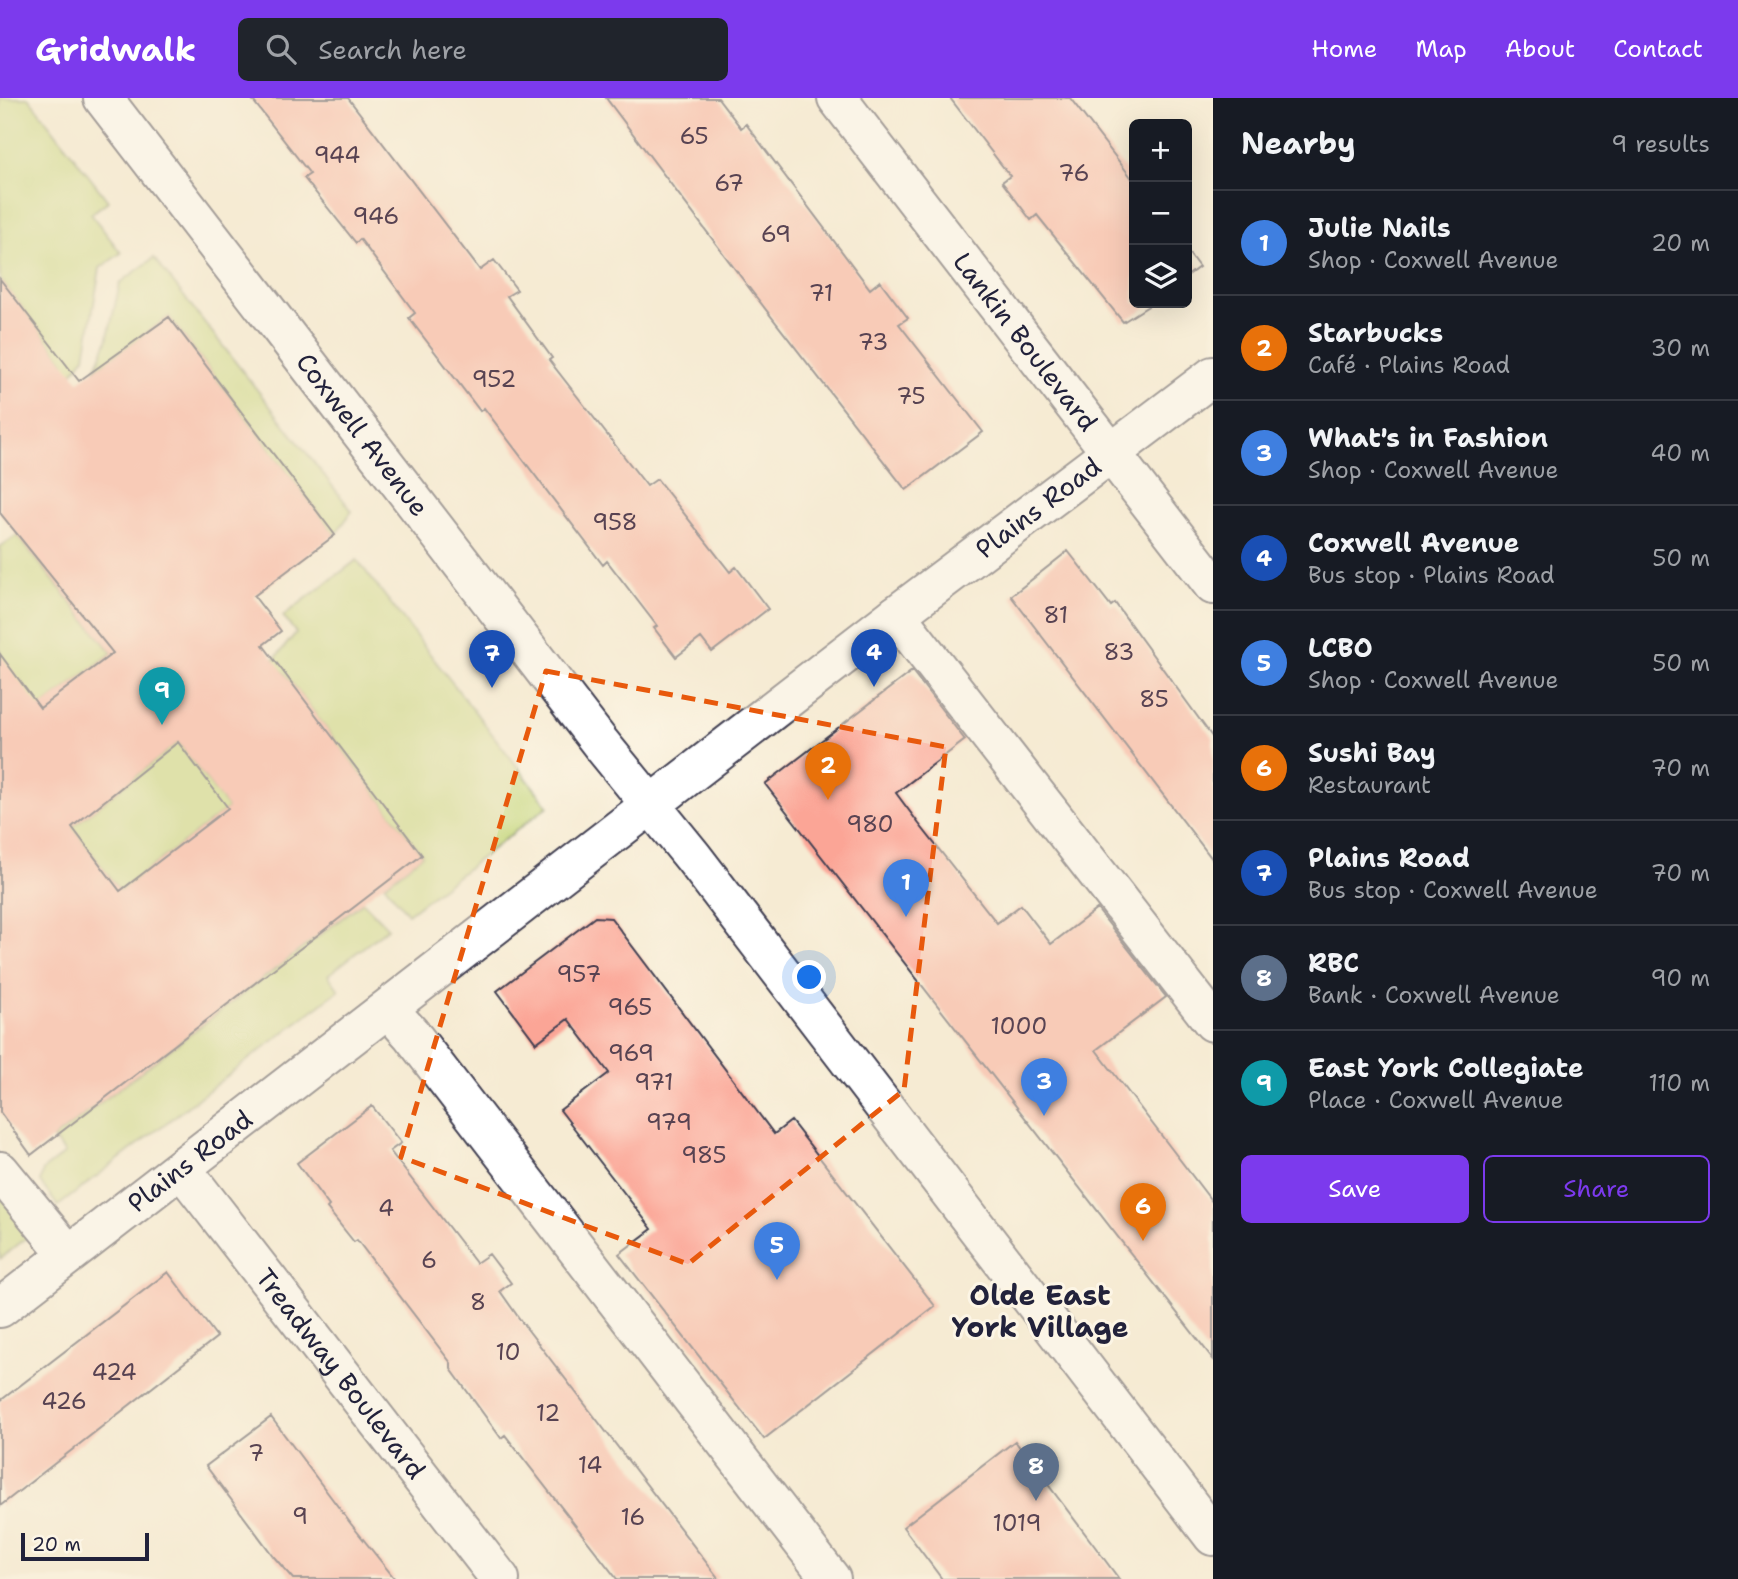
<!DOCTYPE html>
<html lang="en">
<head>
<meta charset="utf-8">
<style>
  :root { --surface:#171b24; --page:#20242c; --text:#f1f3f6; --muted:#9ea1a6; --line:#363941; --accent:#7c3aed }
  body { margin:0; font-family:"Shantell Sans",sans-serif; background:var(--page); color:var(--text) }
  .controls { position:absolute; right:21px; top:21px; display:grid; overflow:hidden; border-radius:10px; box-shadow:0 7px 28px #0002 }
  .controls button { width:63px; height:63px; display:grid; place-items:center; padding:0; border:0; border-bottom:2px solid var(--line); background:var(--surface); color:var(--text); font:35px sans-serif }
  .scale { position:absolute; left:21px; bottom:18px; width:128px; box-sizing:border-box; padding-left:7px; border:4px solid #22223b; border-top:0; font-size:19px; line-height:24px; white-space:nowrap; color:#22223b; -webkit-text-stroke:5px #fcf5e5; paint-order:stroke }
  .you { position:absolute; left:810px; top:880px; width:24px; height:24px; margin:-18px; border:5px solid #fff; border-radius:50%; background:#1a73e8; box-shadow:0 0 0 10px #1a73e833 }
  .badge { display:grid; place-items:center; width:46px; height:46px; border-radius:50%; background:var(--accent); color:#fff; font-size:23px; font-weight:700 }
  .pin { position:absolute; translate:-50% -58px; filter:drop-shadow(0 2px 4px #0008) }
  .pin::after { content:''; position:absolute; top:37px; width:24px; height:21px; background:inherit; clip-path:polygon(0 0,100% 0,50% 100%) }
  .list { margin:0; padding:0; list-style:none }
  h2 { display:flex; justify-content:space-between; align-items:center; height:91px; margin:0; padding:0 28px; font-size:30px }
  h2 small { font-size:23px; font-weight:400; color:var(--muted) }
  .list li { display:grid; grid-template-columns:46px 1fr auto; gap:21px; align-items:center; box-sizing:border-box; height:105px; padding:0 28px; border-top:2px solid var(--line) }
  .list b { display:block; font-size:26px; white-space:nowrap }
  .list p { margin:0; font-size:23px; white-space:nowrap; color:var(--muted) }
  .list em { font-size:23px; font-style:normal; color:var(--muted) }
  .actions { display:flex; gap:14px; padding:21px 28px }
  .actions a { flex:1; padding:16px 0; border:2px solid var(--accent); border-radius:10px; text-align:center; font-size:24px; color:var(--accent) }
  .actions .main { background:var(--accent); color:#fff }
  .icon { flex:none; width:38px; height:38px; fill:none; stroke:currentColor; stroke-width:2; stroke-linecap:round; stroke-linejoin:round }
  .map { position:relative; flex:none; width:1213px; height:1481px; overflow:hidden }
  header { display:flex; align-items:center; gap:42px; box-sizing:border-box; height:98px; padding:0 35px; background:var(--accent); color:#fff }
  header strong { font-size:33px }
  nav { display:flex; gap:38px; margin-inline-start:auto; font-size:24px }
  .search { width:490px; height:63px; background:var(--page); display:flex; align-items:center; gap:18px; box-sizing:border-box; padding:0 24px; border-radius:10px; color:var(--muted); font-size:26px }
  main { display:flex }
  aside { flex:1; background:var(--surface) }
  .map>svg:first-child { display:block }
  .green { fill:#c3d679; stroke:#727c5a; stroke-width:2 }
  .building { fill:#fba596; fill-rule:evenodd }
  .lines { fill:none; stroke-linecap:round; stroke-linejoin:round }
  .minor-casing { stroke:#424052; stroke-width:42 }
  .major-casing { stroke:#424052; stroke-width:42 }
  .minor { stroke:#fff; stroke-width:38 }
  .major { stroke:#fff; stroke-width:38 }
  .marked { fill:none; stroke:#e8590c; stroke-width:5; stroke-dasharray:14 9; stroke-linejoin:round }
  .labels { text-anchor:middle; stroke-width:6; stroke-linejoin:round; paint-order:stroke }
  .number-label { font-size:23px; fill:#584352 }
  .street-label { font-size:26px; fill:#22223b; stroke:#fcf5e5 }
  .neighbourhood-label { font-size:28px; font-weight:bold; fill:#22223b; stroke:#fcf5e5 }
</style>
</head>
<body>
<header>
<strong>Gridwalk</strong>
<div class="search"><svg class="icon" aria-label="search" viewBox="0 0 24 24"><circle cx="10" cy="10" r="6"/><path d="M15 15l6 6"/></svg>Search here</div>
<nav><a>Home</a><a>Map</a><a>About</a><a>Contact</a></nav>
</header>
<main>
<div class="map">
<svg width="1213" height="1481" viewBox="0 0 1213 1481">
  <rect width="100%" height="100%" fill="#fcf5e5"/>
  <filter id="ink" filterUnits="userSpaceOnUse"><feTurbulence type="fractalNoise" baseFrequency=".0143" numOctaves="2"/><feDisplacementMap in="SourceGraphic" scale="14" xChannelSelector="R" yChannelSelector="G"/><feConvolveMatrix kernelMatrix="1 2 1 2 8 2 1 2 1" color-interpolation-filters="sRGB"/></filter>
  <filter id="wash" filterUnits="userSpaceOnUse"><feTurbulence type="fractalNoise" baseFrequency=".00686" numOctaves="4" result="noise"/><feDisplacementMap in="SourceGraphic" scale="28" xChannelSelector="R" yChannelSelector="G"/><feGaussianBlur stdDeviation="1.57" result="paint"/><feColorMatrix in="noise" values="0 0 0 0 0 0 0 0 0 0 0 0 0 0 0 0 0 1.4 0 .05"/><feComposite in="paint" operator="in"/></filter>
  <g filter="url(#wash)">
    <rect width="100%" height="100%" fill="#f6ebd3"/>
    <path class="green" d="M0 0H29L108 103 91 116 121 155 100 170 85 259 62 287 64 264 0 181Z
      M154 160 352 413 335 437 169 219 95 272 107 243 120 185Z
      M17 437 112 555 3 639 0 636V449Z
      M357 462 548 708 408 816 385 787 422 757 284 575 272 564 296 535 283 518Z
      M178 644 228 710 120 793 72 729Z
      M363 804 388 830 328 877 339 892 58 1108 40 1084 43 1072 65 1055 53 1041Z
      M0 1097 30 1137 0 1161Z"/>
    <g id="blocks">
      <path class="building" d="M251 0H348L480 172 494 162 504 175 517 192 507 198 552 260 549 262 647 388 657 381 730 474 736 469 768 511 712 554 701 540 676 559 654 530 657 528 607 463 603 467 484 310 480 313 409 220 415 215 360 141 356 145 304 80 310 76Z
        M606 0H718L741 30 746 26 870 191 880 183 908 220 899 226 983 334 906 392 753 195Z
        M950 0H1070L1134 83V205H1153L1123 224 1037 117 1031 122 1002 84 1010 78Z
        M1187 153 1199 169 1187 178Z
        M0 181 79 283 169 219 335 437 254 498 281 533 263 547 422 757 31 1057 0 1014V556L40 610 113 555 0 415ZM178 644 228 710 120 793 72 729Z
        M1068 453 1111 508 1115 505 1213 640V762L1011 498Z
        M912 573 965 642 896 695 919 726 997 825 1021 807 1051 846 1097 811 1166 899 1096 952 1213 1105V1261L765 686Z
        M595 819 611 820 774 1036 791 1023 935 1208 764 1341 619 1156 652 1131 560 1012 609 975 568 921 536 945 497 893Z
        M372 1008 401 1045 390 1053 476 1165 489 1156 511 1185 500 1193 521 1223 719 1481H617L505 1337 501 1340 451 1271V1265L357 1142 354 1144 327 1110 329 1108 297 1065Z
        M168 1174 217 1239 0 1408V1303Z
        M271 1319 351 1426 395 1481H293L274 1459 206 1368Z
        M1015 1343 1093 1446 1119 1481H942L903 1429Z"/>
    </g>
  </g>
  <g filter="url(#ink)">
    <use href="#blocks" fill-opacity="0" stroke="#424052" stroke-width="2"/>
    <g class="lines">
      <defs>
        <g id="minor">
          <path id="s1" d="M837 0 1213 487"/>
          <path d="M896 517 1213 924"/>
          <path d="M388 911 411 936 831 1481"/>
          <path id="s2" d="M182 1071 500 1481"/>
          <path d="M0 1073 68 1156"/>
          <path id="s3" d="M0 1210 896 517 1213 278"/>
        </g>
        <g id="major">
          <path id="s4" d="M103 0 601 646 693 759 1213 1438"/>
        </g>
      </defs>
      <use href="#minor" class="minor-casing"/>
      <use href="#major" class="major-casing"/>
      <use href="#minor" class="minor"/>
      <use href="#major" class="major"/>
    </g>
  </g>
  <path d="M0 0H1213V1481H0ZM546 573 946 649 904 992 688 1166 401 1059Z" fill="#f6ebd3" fill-opacity=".55" fill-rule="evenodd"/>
  <path class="marked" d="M546 573 946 649 904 992 688 1166 401 1059Z"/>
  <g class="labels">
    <g class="number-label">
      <text x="694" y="46">65</text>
      <text x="337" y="65">944</text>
      <text x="1074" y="83">76</text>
      <text x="729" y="93">67</text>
      <text x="376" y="126">946</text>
      <text x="776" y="144">69</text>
      <text x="821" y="203">71</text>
      <text x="873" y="252">73</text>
      <text x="494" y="289">952</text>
      <text x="911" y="306">75</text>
      <text x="615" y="432">958</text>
      <text x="1056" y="525">81</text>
      <text x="1119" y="562">83</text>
      <text x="1154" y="609">85</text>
      <text x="870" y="734">980</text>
      <text x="579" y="884">957</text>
      <text x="630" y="917">965</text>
      <text x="1019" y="936">1000</text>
      <text x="631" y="963">969</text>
      <text x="654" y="992">971</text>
      <text x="669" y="1032">979</text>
      <text x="704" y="1065">985</text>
      <text x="386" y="1118">4</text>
      <text x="429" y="1170">6</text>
      <text x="478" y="1212">8</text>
      <text x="508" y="1262">10</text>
      <text x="114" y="1282">424</text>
      <text x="64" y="1311">426</text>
      <text x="548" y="1323">12</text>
      <text x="256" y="1363">7</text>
      <text x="590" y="1375">14</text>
      <text x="300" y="1426">9</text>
      <text x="633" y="1427">16</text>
      <text x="1017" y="1433">1019</text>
    </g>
    <g class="street-label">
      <text dy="9" stroke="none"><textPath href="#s1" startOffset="308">Lankin Boulevard</textPath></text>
      <text dy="9" stroke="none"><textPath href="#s4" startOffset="425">Coxwell Avenue</textPath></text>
      <text dy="9" stroke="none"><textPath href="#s3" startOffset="1311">Plains Road</textPath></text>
      <text dy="9" stroke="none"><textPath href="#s3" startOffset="240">Plains Road</textPath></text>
      <text dy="9" stroke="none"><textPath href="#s2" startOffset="259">Treadway Boulevard</textPath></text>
    </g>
    <g class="neighbourhood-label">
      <text x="1040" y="1207">Olde East<tspan x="1040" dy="32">York Village</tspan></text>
    </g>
  </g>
</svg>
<div class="controls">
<button>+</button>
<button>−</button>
<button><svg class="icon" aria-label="layers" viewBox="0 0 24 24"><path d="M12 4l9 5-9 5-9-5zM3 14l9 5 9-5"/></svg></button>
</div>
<div class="scale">20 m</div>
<div class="you"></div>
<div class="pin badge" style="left:906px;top:819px;background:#3f7fe0">1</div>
<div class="pin badge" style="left:828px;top:702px;background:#e8710a">2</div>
<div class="pin badge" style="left:1044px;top:1018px;background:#3f7fe0">3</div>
<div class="pin badge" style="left:874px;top:589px;background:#1a4fb4">4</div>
<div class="pin badge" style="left:777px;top:1182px;background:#3f7fe0">5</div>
<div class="pin badge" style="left:1143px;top:1143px;background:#e8710a">6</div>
<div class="pin badge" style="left:492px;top:590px;background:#1a4fb4">7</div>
<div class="pin badge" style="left:1036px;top:1403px;background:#5c6f8a">8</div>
<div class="pin badge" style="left:162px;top:627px;background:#0f9aa8">9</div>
</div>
<aside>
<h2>Nearby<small>9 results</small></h2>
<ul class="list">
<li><span class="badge" style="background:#3f7fe0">1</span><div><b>Julie Nails</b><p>Shop · Coxwell Avenue</p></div><em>20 m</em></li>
<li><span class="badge" style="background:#e8710a">2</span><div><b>Starbucks</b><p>Café · Plains Road</p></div><em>30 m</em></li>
<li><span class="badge" style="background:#3f7fe0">3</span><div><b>What's in Fashion</b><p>Shop · Coxwell Avenue</p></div><em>40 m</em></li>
<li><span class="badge" style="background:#1a4fb4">4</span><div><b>Coxwell Avenue</b><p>Bus stop · Plains Road</p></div><em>50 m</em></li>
<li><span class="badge" style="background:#3f7fe0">5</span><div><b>LCBO</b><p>Shop · Coxwell Avenue</p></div><em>50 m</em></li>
<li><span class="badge" style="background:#e8710a">6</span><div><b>Sushi Bay</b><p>Restaurant</p></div><em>70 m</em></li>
<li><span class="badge" style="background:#1a4fb4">7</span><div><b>Plains Road</b><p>Bus stop · Coxwell Avenue</p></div><em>70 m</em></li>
<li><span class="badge" style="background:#5c6f8a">8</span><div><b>RBC</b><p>Bank · Coxwell Avenue</p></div><em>90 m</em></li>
<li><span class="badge" style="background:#0f9aa8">9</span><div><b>East York Collegiate</b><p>Place · Coxwell Avenue</p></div><em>110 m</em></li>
</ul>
<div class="actions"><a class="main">Save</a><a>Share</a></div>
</aside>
</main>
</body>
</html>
